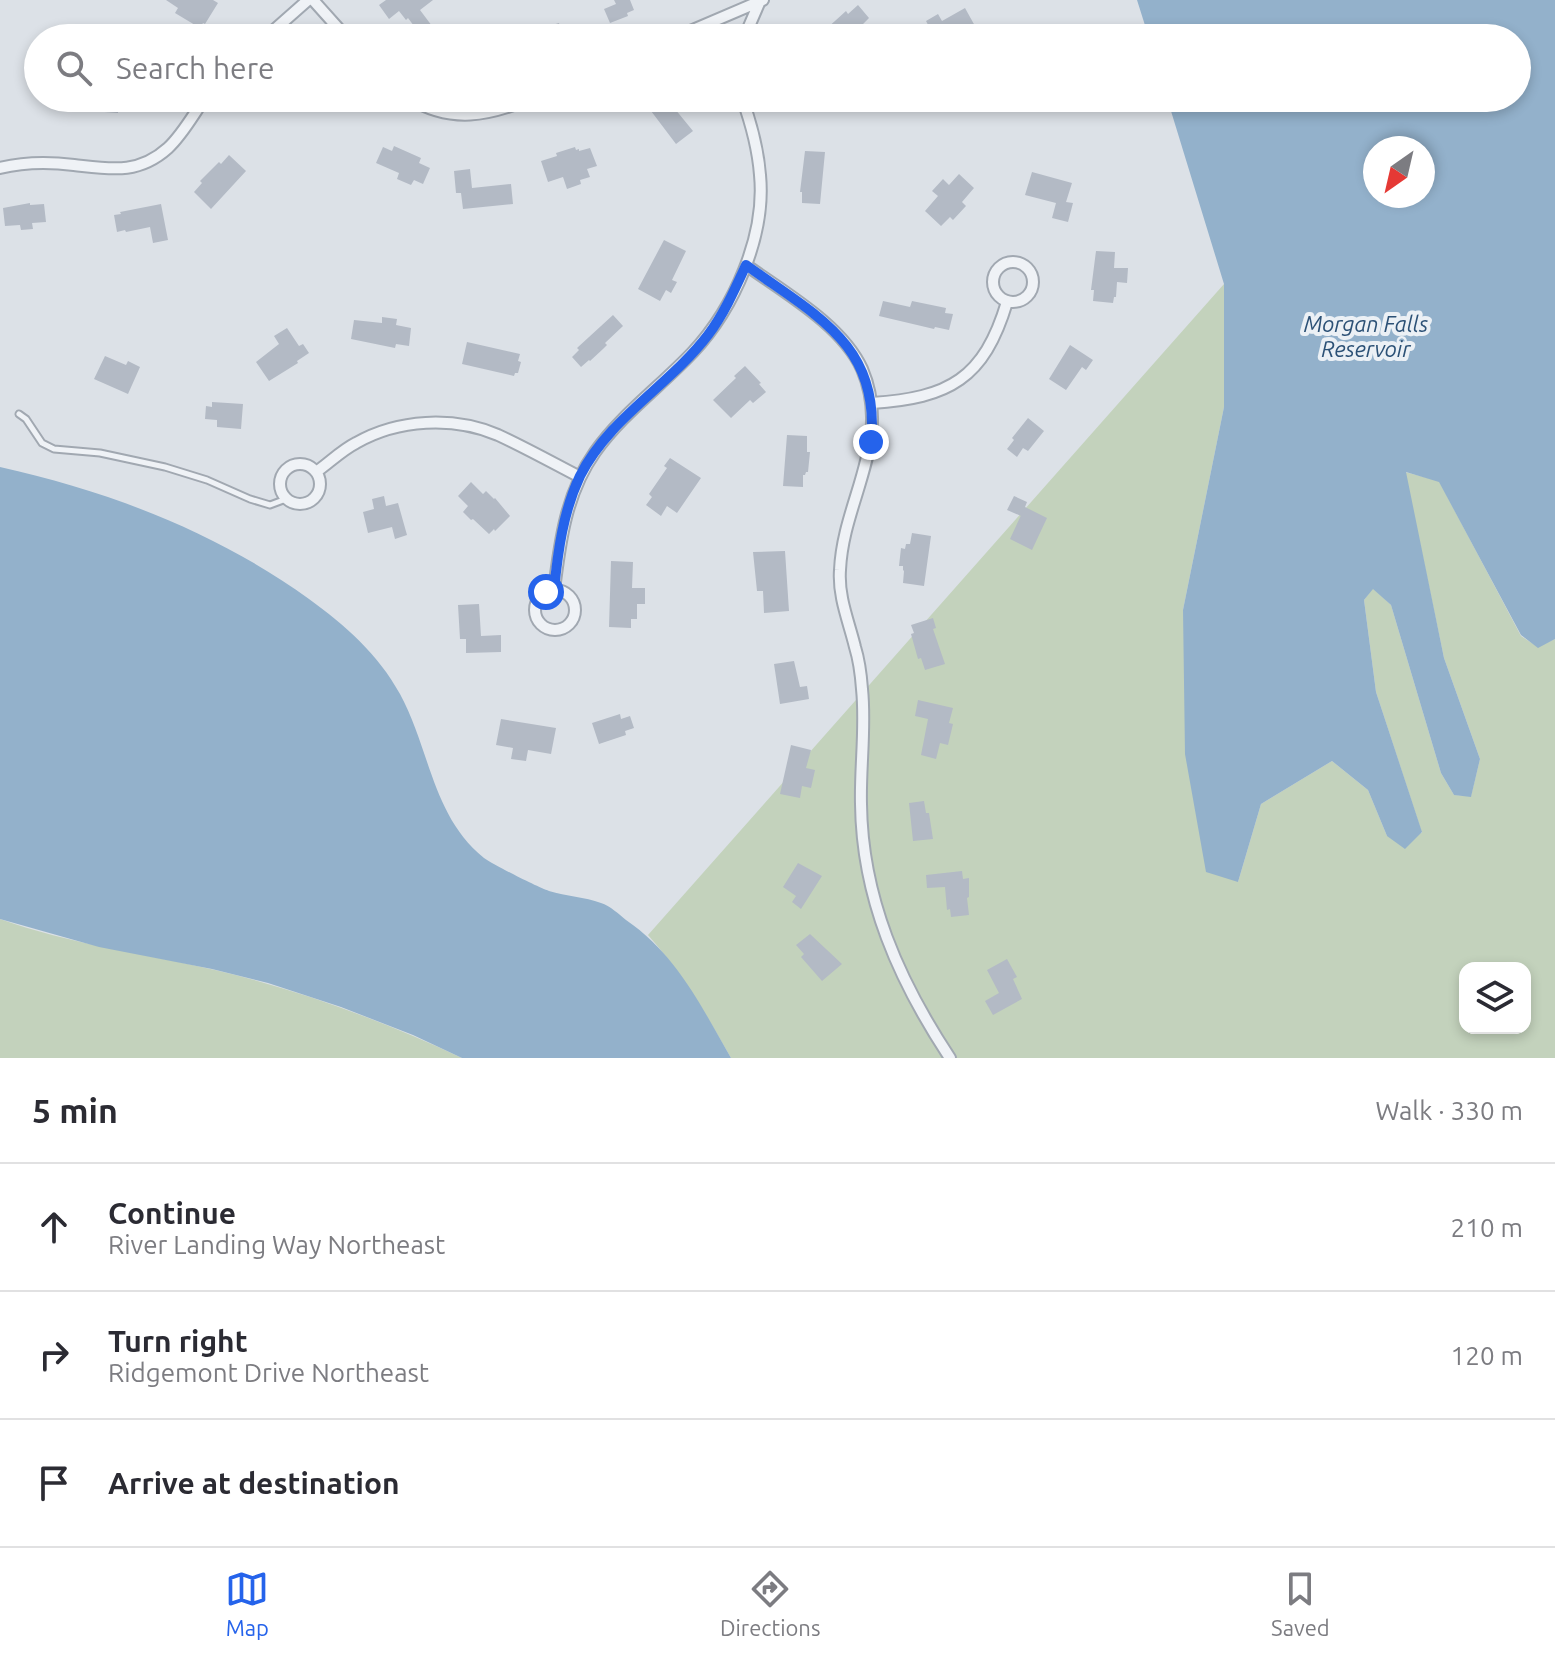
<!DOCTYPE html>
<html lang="en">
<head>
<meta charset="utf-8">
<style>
  :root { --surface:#fff; --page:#f2f2f3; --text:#2b2b33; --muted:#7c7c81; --line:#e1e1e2; --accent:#2563eb }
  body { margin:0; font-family:Ubuntu,sans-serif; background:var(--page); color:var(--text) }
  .controls { position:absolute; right:24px; bottom:24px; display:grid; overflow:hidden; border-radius:16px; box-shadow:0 4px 12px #0003 }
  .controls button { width:72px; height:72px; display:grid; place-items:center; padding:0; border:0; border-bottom:2px solid var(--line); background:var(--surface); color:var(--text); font:40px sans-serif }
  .compass { position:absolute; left:1363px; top:136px; width:72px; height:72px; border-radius:50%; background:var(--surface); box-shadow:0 4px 12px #0003; rotate:214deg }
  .stop { position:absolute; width:24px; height:24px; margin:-18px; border:6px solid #2563eb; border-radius:50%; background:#fff }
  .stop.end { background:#2563eb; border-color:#fff; box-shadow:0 2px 8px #0008 }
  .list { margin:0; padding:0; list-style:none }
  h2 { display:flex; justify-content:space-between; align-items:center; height:104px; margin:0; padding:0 32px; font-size:34px }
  h2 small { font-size:26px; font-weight:400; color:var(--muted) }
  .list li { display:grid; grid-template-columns:52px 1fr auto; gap:24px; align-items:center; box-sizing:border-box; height:128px; padding:0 32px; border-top:2px solid var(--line) }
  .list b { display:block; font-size:30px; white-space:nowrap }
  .list p { margin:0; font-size:26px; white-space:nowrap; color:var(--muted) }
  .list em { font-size:26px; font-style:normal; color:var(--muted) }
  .icon { flex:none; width:44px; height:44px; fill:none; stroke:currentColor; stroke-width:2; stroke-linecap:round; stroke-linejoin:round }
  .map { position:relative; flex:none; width:1555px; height:1058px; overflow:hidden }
  .search { position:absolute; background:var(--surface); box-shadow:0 4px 12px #0003; left:24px; right:24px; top:24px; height:88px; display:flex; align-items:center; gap:20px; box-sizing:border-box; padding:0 28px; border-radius:44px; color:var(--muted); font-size:30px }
  .sheet { height:488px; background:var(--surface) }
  nav { display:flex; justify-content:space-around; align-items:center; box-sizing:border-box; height:112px; border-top:2px solid var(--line); background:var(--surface); font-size:22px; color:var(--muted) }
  nav a { display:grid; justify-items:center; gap:4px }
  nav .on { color:var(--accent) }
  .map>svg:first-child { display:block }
  .green { fill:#c3d2bc; fill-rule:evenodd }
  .water { fill:#93b1cb; fill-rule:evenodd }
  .building { fill:#b3bac5 }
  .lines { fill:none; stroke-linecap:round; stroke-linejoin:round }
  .service-casing { stroke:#a1a8b1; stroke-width:9 }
  .minor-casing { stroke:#a1a8b1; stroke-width:14 }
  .service { stroke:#eff2f6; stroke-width:5 }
  .minor { stroke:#eff2f6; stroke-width:10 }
  .route { stroke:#2563eb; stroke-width:10 }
  .labels { text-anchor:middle; stroke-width:8; stroke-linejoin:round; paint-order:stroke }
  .water-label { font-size:22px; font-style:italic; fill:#2c5176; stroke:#ebf0f5 }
</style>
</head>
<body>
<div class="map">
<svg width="1555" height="1058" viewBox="0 0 1555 1058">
  <rect width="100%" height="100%" fill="#dce1e7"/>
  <path class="green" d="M1224 284V407L1183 610 1238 882 1261 804 1332 761 1368 790 1387 836 1422 833 1376 692 1364 600 1373 588 1391 605 1441 773 1454 795 1471 796 1480 759 1444 658 1405 472 1439 481 1521 636 1538 647 1555 639V1058H731C706 1014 682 973 648 935ZM1465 968H1525V1028H1465Z
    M0 919C70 944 143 953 215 970 300 990 383 1021 462 1058H0Z"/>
  <path class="water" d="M1137 0H1555V639L1538 648 1521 635 1439 482 1406 472 1444 658 1480 759 1471 797 1454 795 1441 773 1391 605 1373 589 1364 600 1376 692 1422 832 1405 849 1387 836 1368 790 1332 761 1261 804 1238 882 1206 872 1185 754 1183 610 1224 407V284L1167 98H1517V38H1149ZM1375 148H1423V196H1375Z
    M0 467C109 491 218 533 309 599 345 625 378 654 400 694 430 749 432 816 484 858 494 865 537 887 549 891 566 896 585 897 601 903 610 906 619 914 626 920 677 955 701 1006 731 1058H462L413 1035 341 1007 268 983 212 969 99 947 0 919Z"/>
  <path class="building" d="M166 0H213L218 3 205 24 203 23 200 28 175 13 178 8Z
    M386 0H433L420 10 441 38H423L408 18 406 20 399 11 389 19 379 5Z
    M614 0H630L634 10 627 13 628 16 610 23 604 9 616 4Z
    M858 5 869 18 860 27 863 31 855 38H833L825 30 846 11 848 14Z
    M965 8 975 26 954 38H935L926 21 938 14 942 21Z
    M559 23 563 38H519L518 35Z
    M91 98H122L121 107 118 108V113L91 111Z
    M661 98H666L693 131 676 144 648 107Z
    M394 146 421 158 419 163 430 168 423 184 414 180 411 185 397 179 399 173 376 163 383 147 392 151Z
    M575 147 576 150 579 149V151L590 148 597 166 587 169 590 177 580 180 581 184 567 189 563 177 548 182 541 161 557 156 556 153Z
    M805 151 825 152 820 204 802 203V192H800Z
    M229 155 246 171 211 209 194 192 202 183 200 181 219 162 221 164Z
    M470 169 472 188 511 184 513 204 463 209 461 193H456L454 171Z
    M1032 172 1072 183 1066 202 1073 203 1068 222 1052 218 1056 203 1025 195Z
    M959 174 974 188 962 202 966 206 953 220 950 217 941 226 925 211 938 196 932 191 943 179 949 185Z
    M30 203V205L44 204 46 222 32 223 33 229 21 230 20 225 5 226 3 208Z
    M161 204 168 240 153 243 150 227 126 232 125 230 117 232 114 215 121 214 120 212Z
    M664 240 686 251 672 280 677 282 671 293 666 290 660 301 638 289Z
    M1096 251 1115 252 1114 268H1128L1127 283 1117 282 1116 297H1114L1113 303 1093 301 1094 290H1091Z
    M883 301 910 307 912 301 946 308 945 313 953 314 949 330 935 327 934 329 879 316Z
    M613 315 623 326 605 343 607 345 603 349 590 361 589 360 581 367 572 357 579 350 577 348Z
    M382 317 397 319 396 325 411 328 409 346 396 344 395 348 351 339 354 320 382 323Z
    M287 328 299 346 303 344 309 353 297 361 298 363 269 381 256 362 279 344 274 336Z
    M467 342 520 354 518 361 521 362 518 373H515L514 376 462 364Z
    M1070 345 1093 360 1086 370 1082 367 1066 390 1049 379Z
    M105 356 126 365 128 361 140 367 128 394 94 379Z
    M745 366 761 383 759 384 766 392 753 403 750 400 731 418 713 400 736 378 734 376Z
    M212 402 243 404 241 429 217 427V420L205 419 206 406 212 407Z
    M1028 418 1044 431 1028 451 1023 448 1017 457 1007 449 1014 440 1012 438Z
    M787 435 807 436V452H810L808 472H806L805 475H803V487L783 486Z
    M670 458 701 478 677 513 667 506 661 516 646 505 652 497 649 494 667 468 664 466Z
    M471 482 483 494 486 491 494 499 495 498 510 516 495 531 494 529 489 534 473 519 471 520 463 512 468 506 458 496Z
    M384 496 386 506 398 503 407 535 395 539 392 527 368 533 363 512 374 509 372 499Z
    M1014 496 1027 502 1025 507 1047 518 1032 550 1010 539 1023 511 1021 516 1007 510Z
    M912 533 931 536 924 586 903 583 904 571 903 570V566H899L901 548 905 549 906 544H910Z
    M785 551 789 611 764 613 763 591H757L753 552Z
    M611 561 633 562 632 588H645V604H637V619H631V628L609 627Z
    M479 604 481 636 501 635V652L466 653V639H460L458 605Z
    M933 618 936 628 933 629 945 664 925 670 921 658 918 659 911 634 914 633 911 625Z
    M794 661 800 687 807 686 809 699 780 704 774 664Z
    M918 700 953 708 949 723 953 724 948 745 940 743 936 759 921 755 928 719 915 716Z
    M620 714 621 719 630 716 634 728 625 731 626 735 599 744 592 723Z
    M501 719 556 728 551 754 528 750 526 761 511 759 513 748 496 745Z
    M791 745 811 750 806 768 815 770 811 788 802 786 800 798 780 794Z
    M924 801 926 813H929L933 839 913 841 909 803Z
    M798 863 822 876 801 909 792 902 796 896 783 887Z
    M962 871 963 879 969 878V897L967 898 969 915 951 917 950 909 947 910 945 887 927 888 926 875Z
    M810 934 842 964 822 981 801 957 804 954 796 945Z
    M1007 959 1017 977 1013 979 1022 999 993 1015 985 1001 999 993 987 970Z"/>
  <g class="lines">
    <defs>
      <path id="service" d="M19 414 26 419 42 443 54 449 100 453 165 467 207 480 250 499 270 505 286 499"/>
      <path id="minor" d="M313 0 347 38
        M265 38 308 0
        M674 38 763 0
        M744 38 760 1
        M409 98C451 124 489 116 532 98
        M0 168C24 162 50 162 74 165 110 169 138 175 168 148 183 134 193 115 205 98
        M993 282a20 20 0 1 1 40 0a20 20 0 1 1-40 0Z
        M746 265C785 293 842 325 862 369 893 441 843 500 840 570 838 597 849 622 855 647 859 660 861 675 862 689 866 727 860 766 861 804 862 898 899 981 950 1058
        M872 403C949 398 984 379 1007 302
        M280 484a20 20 0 1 1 40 0a20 20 0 1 1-40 0Z
        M316 472C329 463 342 450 356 443 398 419 453 416 498 435 526 448 553 463 580 477
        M535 610a20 20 0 1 1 40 0a20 20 0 1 1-40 0Z
        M554 590C560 541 566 493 595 452 622 414 661 386 693 352 734 308 766 236 760 175 758 148 751 123 742 98"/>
    </defs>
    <use href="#service" class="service-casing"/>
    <use href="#minor" class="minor-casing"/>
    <use href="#service" class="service"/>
    <use href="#minor" class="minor"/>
  </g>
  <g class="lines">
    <path class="route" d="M546 592 554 590C558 551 563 512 580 476 609 418 669 386 708 335 724 314 735 289 746 265 815 315 881 345 871 442"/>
  </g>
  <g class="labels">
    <g class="water-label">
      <text x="1366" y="332">Morgan Falls<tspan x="1366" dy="25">Reservoir</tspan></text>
    </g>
  </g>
</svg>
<div class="controls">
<button><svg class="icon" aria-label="layers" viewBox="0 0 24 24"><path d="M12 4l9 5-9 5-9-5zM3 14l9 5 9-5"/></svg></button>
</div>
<svg class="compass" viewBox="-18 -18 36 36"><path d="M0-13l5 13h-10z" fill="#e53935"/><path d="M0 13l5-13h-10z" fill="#7c7c81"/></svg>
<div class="stop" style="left:546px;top:592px"></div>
<div class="stop end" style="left:871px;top:442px"></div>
<div class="search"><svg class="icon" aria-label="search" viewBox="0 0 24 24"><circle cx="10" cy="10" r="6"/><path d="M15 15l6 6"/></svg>Search here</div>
</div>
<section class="sheet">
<h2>5 min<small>Walk · 330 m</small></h2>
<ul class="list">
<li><svg class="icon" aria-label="ahead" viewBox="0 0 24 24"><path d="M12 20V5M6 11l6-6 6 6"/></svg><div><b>Continue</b><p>River Landing Way Northeast</p></div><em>210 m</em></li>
<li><svg class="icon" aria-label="right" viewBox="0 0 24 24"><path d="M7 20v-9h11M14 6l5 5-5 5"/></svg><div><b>Turn right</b><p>Ridgemont Drive Northeast</p></div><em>120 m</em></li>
<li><svg class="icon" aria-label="arrive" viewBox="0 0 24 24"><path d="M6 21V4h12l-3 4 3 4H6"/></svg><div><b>Arrive at destination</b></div></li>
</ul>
</section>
<nav>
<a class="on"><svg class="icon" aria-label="map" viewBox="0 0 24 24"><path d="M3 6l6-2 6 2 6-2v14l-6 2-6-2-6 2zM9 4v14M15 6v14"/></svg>Map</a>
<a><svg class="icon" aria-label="directions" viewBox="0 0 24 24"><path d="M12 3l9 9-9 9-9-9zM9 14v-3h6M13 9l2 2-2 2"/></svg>Directions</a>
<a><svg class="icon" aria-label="saved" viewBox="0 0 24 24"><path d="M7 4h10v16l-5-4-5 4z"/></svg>Saved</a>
</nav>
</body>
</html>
